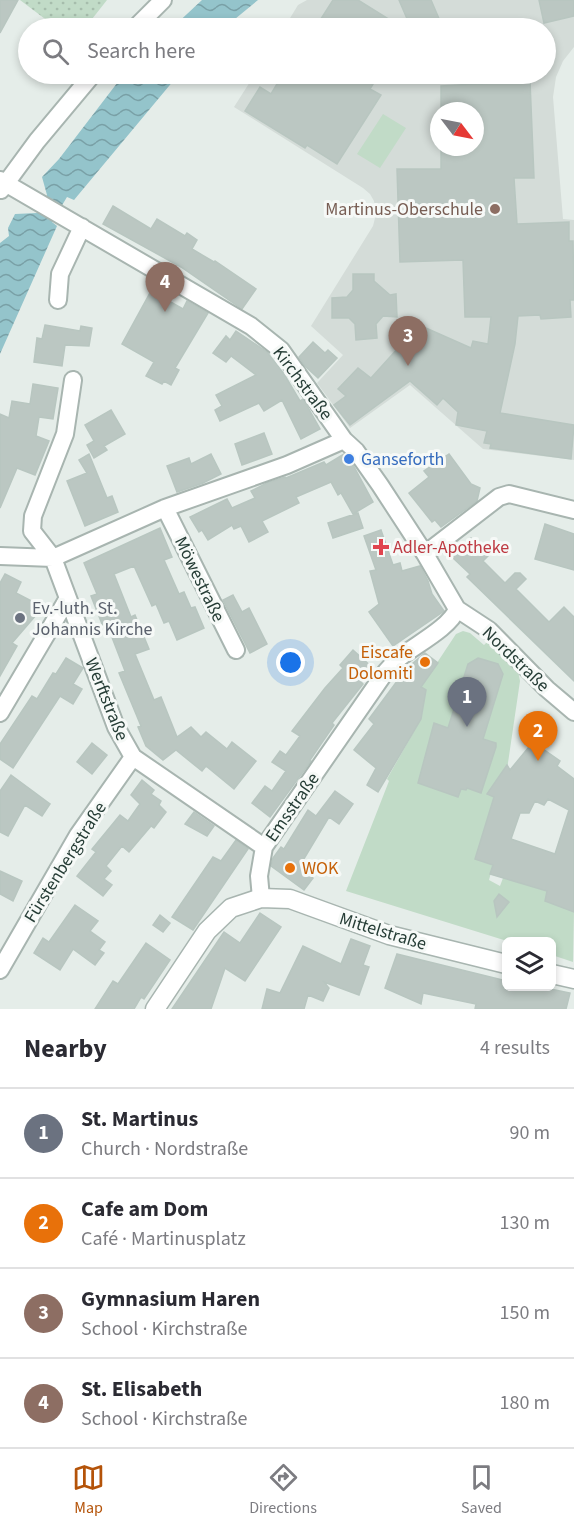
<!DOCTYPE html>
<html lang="en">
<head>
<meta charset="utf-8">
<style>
  :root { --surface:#fff; --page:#f7f7f7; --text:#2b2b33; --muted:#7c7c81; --line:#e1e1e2; --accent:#b45309 }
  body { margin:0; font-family:"Source Sans 3",sans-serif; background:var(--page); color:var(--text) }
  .controls { position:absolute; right:18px; bottom:18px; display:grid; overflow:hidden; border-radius:9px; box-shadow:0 3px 9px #0003 }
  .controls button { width:54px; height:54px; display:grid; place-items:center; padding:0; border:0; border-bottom:2px solid var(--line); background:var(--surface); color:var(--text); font:30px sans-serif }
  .compass { position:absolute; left:430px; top:102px; width:54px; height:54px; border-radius:50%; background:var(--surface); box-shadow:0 3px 9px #0003; rotate:122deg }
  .you { position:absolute; left:291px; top:663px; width:21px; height:21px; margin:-15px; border:4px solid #fff; border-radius:50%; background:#1a73e8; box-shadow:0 0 0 9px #1a73e833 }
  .badge { display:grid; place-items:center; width:39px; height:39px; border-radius:50%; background:var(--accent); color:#fff; font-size:20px; font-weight:700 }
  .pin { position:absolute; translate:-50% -50px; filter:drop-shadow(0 2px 3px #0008) }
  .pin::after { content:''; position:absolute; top:32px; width:21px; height:18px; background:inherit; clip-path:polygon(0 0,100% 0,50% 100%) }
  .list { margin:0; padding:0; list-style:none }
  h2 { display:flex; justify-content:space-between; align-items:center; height:78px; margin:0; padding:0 24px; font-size:26px }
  h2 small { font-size:20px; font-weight:400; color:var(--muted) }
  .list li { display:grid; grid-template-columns:39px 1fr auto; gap:18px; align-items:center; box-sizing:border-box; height:90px; padding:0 24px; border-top:2px solid var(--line) }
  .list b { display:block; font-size:22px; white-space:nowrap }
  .list p { margin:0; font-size:20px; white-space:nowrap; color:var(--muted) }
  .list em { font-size:20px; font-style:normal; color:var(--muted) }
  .icon { flex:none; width:33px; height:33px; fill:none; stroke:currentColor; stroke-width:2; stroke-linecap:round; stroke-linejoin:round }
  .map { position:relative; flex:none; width:574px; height:1009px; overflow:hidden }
  .search { position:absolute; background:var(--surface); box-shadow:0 3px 9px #0003; left:18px; right:18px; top:18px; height:66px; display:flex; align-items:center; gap:15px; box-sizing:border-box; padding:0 21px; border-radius:33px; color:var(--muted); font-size:22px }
  .sheet { height:438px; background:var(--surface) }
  nav { display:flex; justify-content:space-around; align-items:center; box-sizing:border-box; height:84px; border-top:2px solid var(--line); background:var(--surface); font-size:16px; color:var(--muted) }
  nav a { display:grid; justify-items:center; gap:3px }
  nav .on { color:var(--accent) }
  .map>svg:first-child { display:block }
  .built { fill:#d4dcd8; fill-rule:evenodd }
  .grass { fill:url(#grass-dots) }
  .green { fill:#c1dbc7 }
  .water { fill:url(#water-waves) }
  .building { fill:#bbc7c2; stroke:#b8c6c0; stroke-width:1.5; fill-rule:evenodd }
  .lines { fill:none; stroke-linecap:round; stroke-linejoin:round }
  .minor-casing { stroke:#a8b5b0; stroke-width:20 }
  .tertiary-casing { stroke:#a8b5b0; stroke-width:21 }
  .minor { stroke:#fff; stroke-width:16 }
  .tertiary { stroke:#fff; stroke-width:18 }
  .education-dot { fill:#8d6e63; stroke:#f6f9f7; stroke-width:2 }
  .shop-dot { fill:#3f7fe0; stroke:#f6f9f7; stroke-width:2 }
  .health-dot { fill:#e0444e; stroke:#f6f9f7; stroke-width:2 }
  .worship-dot { fill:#6b7280; stroke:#f6f9f7; stroke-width:2 }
  .food-dot { fill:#e8710a; stroke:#f6f9f7; stroke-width:2 }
  .labels { text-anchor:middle; stroke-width:6; stroke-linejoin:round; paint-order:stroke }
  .education-label { font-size:18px; fill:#785e54; stroke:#f6f9f7; text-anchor:end }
  .street-label { font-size:18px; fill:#263d36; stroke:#f6f9f7 }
  .shop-label { font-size:18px; fill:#366cbe; stroke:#f6f9f7; text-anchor:start }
  .health-label { font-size:18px; fill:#be3a42; stroke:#f6f9f7; text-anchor:start }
  .worship-label { font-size:18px; fill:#5b616d; stroke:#f6f9f7; text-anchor:start }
  .food-label { font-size:18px; fill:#c56008; stroke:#f6f9f7; text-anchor:end }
</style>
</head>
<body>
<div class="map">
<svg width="574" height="1009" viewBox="0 0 574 1009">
  <defs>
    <pattern id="grass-dots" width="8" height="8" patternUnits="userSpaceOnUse" patternTransform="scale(1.5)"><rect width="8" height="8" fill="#c1dbc7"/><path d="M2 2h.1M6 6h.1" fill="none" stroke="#a6bdac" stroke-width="1.8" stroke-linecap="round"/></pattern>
    <pattern id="water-waves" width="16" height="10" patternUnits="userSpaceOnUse" patternTransform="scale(1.5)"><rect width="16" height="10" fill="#94c4cb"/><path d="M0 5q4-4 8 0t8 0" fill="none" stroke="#79a0a6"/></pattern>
  </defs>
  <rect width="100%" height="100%" fill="#e5ede9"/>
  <path class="built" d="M307 0H574V47L563 61 556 77 553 97 563 219 574 220V460L483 449 410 385 350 428 317 383 343 355 311 326 373 226 376 214 374 201 370 194 363 188 234 107 255 74H546V28H284L298 5ZM439 111H475V147H439Z"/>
  <path class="grass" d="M20 0H107L85 28H57Z"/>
  <path class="green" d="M383 114 406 128 380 168 357 154Z
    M463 631 470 633 484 645 487 642 518 671 520 681 493 865 489 880 500 886 503 878 547 891 574 912 573 962 552 955V942L507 941 346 891 389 781 387 779 421 719 426 690 421 687 456 634Z"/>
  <path class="water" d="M202 0H258L224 28H172Z
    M124 74H179L74 200 67 197 52 222 57 226 0 354V243L9 236 8 228 15 214 37 213 47 195 42 177 59 159Z"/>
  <path class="building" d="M0 0H18L0 33Z
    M333 0H358L403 28H317L320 23 319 22Z
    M399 0H431L443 28H411Z
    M539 0H574V16L544 23Z
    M283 74H377L374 77 376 79 370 89 381 95 337 164 307 145 305 148 245 111 260 87 271 94Z
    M530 81 534 178H514L517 224 569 222V241H573L574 300H570L571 317 541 319 540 315 518 316 515 344 500 413 574 425 571 459 490 448 491 444 484 443 487 431 456 425 458 412 443 398 437 405 410 381 350 425 334 405 346 396 338 389 358 368 371 378 419 325 471 348 473 341 488 344 491 317H465L463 260 400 262 397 169H441V147H475V111H441V86Z
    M113 206 151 229 157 219 185 236 187 233 197 240 192 249 214 262 215 261 256 289 242 309 181 267 103 224Z
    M353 274H374V281L390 295 396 294 397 317 383 316 376 324 377 338 356 340 355 324 349 318H332V298L347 297 353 290Z
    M151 291 183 309 187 301 208 313 175 368 179 370 171 385 164 381 162 384 146 376 154 362 122 344Z
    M45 325 80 331 81 326 92 328 89 346 65 345 62 366 34 362 37 338 42 339Z
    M236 331 267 352 284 374 300 401 303 399 306 404 320 429 301 439 282 400 264 411 259 403 220 421 215 410 222 406 216 395 256 375 231 356 226 362 213 353 226 336 230 340Z
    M313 342 325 353 328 350 337 358 318 378 305 366 299 357Z
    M33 384 58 388 53 419 39 417 36 436 49 441 35 475 17 468 0 508V414L9 418 12 401 30 404Z
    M111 410 125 434 104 446 107 450 94 458 87 445 94 441 85 425Z
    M264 433 272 454 242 465 235 444Z
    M89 454 107 498 112 496 118 512 85 526 67 481 87 473 79 460Z
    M211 454 221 474 203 483 177 492 167 466 189 458 191 464Z
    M344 454 353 465 373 502 353 514 341 493 338 495 331 482 296 497 299 503 262 521 268 532 249 542 241 526 234 529 232 525 208 540 202 530 199 532 190 517 227 499 232 508 255 498 251 491 267 483 285 477 286 478 324 462 326 465Z
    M449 454 471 484 480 488 477 501 441 527 435 520 432 522 409 493 429 477 424 471Z
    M358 513 363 528 333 538 328 523Z
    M545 524 574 534V570L535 559Z
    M160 528 172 557 164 560 179 594 184 592 191 608 195 607 204 628 177 640 169 621 164 623 156 604 152 606 134 566 114 574 131 617 135 615 149 649 135 654 154 700 161 697 177 737 191 727 201 737 206 732 227 749 232 742 256 761 234 789 206 766 202 771 176 750 163 760 146 746 138 727 141 726 119 673 125 671 108 627 104 629 91 596 97 594 84 563Z
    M381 530 393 565 400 563 402 571 420 566 428 581 432 594 444 611 393 646 369 612 379 604 370 571 376 570 364 536Z
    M471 538 488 556 483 561 505 583 515 573H520L526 579 516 589 549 622 564 607 574 617V681L467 577 470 574 452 557Z
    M5 574 21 582 16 593 43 607 12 643 17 646 0 676V583Z
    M233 595 242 612 249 608 267 644 250 653 223 600Z
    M353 650 373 668 361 682 363 684 332 723 334 725 310 760 311 761 270 817 252 803 265 786 272 791 286 771 272 762 280 751 286 755 300 736 292 731 325 688 343 668 340 665Z
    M425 653 438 663 421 687 426 690 421 719 378 792 367 785 376 768 354 750 374 724 369 719 406 669Z
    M66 658 83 668 73 684 82 689 73 704 60 696 13 768 0 759V744L32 696 37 699 53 673 56 674Z
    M478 658 498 664 503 674 483 739 496 743V747L481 793 467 788 466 790 461 789 458 797 418 783 434 723 448 728 468 664Z
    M533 742 560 761 557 766 574 779V912L545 901 547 891 490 874 493 865 475 859 494 797 487 794 507 765 510 770ZM548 799 569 810 555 854 511 839 520 813H529L535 801 544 805Z
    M92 743 107 755 92 774 77 762Z
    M11 775 50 804 42 816 25 805 8 836 0 832V791Z
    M142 780 154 790 151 794 161 801 159 805 166 812 154 828 151 826 129 852 122 846 106 866 111 871 104 879 112 885 103 896 77 876 96 852 92 849 120 815 128 821 140 804 131 795Z
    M335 791 353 804 339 824 329 817 302 862 307 866 304 870 313 878 304 890 271 866 273 858 281 847 284 849 308 810 316 816Z
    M194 812 214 826 207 836 185 824Z
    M236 840 248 849 193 930 172 917 213 857 221 861Z
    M0 871 22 881 13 901 0 894Z
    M499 894 509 902 497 917 494 901Z
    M75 905 98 921 90 931 105 942 99 950 104 953 95 965 73 949 60 970 34 953 43 938 49 942Z
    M260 913 281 927 245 981 225 968 211 1009H172L224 932 240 943Z
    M160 915 170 923 163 932 153 925Z
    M351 939 370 946 363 965 369 967 359 995 324 982 329 988 323 1001 308 995 304 1009H262L267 989 280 993 303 946 341 964Z
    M146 943 170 960 144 999 141 997 134 1009H95L113 981 118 984Z
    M397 954 507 981V987H541L570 993 566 1009H475L476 1004 423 993 421 1004 385 988Z"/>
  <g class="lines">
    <defs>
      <path id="minor" d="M135 28 163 0
        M0 180 251 326 281 350 344 440 356 451 380 485 425 554 457 609 489 630 547 689 574 712
        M1 190 37 141 93 74
        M58 300 60 274 82 227
        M73 380 65 434 33 516 32 531 53 558 116 727 133 757 264 847
        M165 508 236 650
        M425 554 499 497 509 494 574 510
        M0 556 53 558 165 508 287 465 344 440
        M0 713 68 598
        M261 898 259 876 264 847 384 674C388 669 393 664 398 659 413 646 450 628 457 609
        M0 970 78 835 133 757"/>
      <path id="tertiary" d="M552 974 574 979
        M155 1009 207 931 231 908 261 898 290 899 389 935 506 964"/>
    </defs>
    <use href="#minor" class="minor-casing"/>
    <use href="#tertiary" class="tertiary-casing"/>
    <use href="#minor" class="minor"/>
    <use href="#tertiary" class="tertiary"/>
  </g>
  <circle class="education-dot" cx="495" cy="209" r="6"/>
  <circle class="shop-dot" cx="349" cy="459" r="6"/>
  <path class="health-dot" d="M378 538h6v6h6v6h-6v6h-6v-6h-6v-6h6z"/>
  <circle class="worship-dot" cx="20" cy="618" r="6"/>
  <g class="food-dot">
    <circle cx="425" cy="662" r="6"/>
    <circle cx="290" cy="868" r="6"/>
  </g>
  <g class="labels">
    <g class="education-label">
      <text x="483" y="215">Martinus-Oberschule</text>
    </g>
    <g class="street-label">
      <text transform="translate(303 383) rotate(53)" y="6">Kirchstraße</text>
      <text transform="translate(200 579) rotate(64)" y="6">Möwestraße</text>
      <text transform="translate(516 659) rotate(44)" y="6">Nordstraße</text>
      <text transform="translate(107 699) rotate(68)" y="6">Werftstraße</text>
      <text transform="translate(292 807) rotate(-55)" y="6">Emsstraße</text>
      <text transform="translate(65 862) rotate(-58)" y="6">Fürstenbergstraße</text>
      <text transform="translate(383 931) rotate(17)" y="6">Mittelstraße</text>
    </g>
    <g class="shop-label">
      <text x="361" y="465">Ganseforth</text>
    </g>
    <g class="health-label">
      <text x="393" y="553">Adler-Apotheke</text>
    </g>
    <g class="worship-label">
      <text x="32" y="614">Ev.-luth. St.<tspan x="32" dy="21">Johannis Kirche</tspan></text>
    </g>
    <g class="food-label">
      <text x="413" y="658">Eiscafe<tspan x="413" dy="21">Dolomiti</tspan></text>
      <text x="302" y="874" text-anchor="start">WOK</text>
    </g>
  </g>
</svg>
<div class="controls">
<button><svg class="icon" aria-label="layers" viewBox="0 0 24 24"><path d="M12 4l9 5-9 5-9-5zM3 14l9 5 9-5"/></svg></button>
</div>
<svg class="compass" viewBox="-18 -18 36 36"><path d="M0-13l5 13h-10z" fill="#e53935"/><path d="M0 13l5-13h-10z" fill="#7c7c81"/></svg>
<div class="you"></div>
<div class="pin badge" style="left:467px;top:727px;background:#6b7280">1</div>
<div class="pin badge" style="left:538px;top:761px;background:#e8710a">2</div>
<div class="pin badge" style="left:408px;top:366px;background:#8d6e63">3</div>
<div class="pin badge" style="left:165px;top:312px;background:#8d6e63">4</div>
<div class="search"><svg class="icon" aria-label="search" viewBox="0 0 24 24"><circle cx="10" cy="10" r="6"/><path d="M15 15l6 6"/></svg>Search here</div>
</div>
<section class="sheet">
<h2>Nearby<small>4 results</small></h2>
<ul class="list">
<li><span class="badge" style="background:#6b7280">1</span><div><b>St. Martinus</b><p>Church · Nordstraße</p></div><em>90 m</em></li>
<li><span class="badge" style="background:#e8710a">2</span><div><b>Cafe am Dom</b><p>Café · Martinusplatz</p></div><em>130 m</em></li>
<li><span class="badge" style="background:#8d6e63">3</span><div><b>Gymnasium Haren</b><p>School · Kirchstraße</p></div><em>150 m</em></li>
<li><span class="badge" style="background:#8d6e63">4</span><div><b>St. Elisabeth</b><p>School · Kirchstraße</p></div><em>180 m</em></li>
</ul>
</section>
<nav>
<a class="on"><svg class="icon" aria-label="map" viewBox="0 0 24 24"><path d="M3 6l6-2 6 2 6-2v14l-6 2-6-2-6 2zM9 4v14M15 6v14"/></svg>Map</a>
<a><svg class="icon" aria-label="directions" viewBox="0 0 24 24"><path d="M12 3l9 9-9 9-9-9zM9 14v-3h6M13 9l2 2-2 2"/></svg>Directions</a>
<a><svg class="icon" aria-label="saved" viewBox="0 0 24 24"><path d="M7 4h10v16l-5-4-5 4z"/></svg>Saved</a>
</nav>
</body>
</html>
